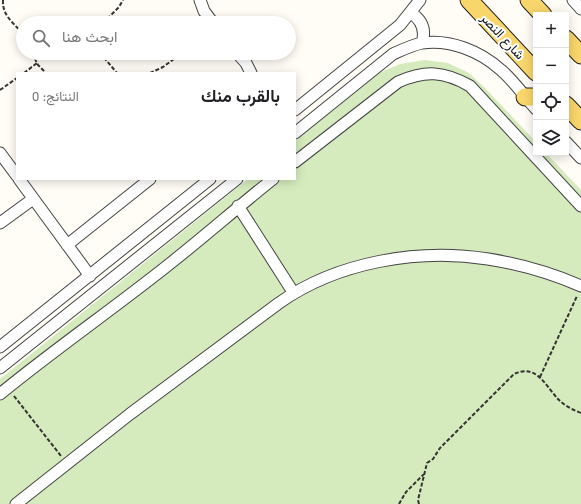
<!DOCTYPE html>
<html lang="ar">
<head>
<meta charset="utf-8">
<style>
  :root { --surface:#fff; --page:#f2f2f2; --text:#202124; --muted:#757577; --line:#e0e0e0 }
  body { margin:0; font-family:Georgia,Vazirmatn,serif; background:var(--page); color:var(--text); direction:rtl }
  .controls { position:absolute; right:12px; top:12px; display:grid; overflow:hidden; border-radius:0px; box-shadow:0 2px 10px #0003 }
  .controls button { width:36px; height:36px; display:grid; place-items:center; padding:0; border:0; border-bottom:1px solid var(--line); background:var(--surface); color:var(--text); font:20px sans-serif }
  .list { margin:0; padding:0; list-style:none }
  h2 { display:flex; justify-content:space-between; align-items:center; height:52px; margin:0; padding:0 16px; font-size:17px }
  h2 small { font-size:13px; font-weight:400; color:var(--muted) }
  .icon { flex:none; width:22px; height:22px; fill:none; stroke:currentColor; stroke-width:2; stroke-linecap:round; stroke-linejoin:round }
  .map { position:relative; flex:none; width:581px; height:504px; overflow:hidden; direction:ltr }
  .search { position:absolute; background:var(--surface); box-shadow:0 2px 10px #0003; left:16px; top:16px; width:280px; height:44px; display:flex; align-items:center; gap:10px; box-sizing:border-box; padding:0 14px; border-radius:22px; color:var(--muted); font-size:15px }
  .panel { position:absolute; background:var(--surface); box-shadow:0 2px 10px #0003; left:16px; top:72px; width:280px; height:108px; border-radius:0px; direction:rtl }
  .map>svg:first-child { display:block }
  .green { fill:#d5ebbd }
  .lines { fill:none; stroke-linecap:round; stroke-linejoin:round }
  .minor-casing { stroke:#444; stroke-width:13 }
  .primary-casing { stroke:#222; stroke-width:19 }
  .path { stroke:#333; stroke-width:2; stroke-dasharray:4 2; stroke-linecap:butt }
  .minor { stroke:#fff; stroke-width:11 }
  .primary { stroke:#f9d66b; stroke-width:17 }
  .labels { text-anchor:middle; stroke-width:4; stroke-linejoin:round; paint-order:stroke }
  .street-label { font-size:13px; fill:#111; stroke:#fff }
</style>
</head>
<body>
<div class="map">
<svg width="581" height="504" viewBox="0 0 581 504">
  <rect width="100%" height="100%" fill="#fffdf5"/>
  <path class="green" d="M425 60 448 63 469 73 484 87 536 142V153H546L581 190V504H0V379L248 179H295V141L381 72 400 64Z"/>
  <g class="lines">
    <defs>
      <path id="minor" d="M200 0 204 11 213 23
        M573 0 581 9
        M411 13C422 20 426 30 422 43
        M237 53 246 63 251 73
        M295 110 400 25 420 0
        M295 133 393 54C402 50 412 45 422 43 450 39 480 51 501 70 514 81 524 96 536 109
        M566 142 581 158
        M0 153 17 176
        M295 162 398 82C425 70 444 71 470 86L581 206
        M19 179 90 276
        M238 206 293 292
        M0 223 33 199
        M67 245 150 179
        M0 347 210 179
        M0 368 237 179
        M0 394C56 348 116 307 172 262 206 235 239 206 273 179
        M16 504 130 414 279 303C337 262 418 248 488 259 520 264 551 273 581 286"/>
      <path id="primary" d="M469 0 536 72
        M529 0 543 15
        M566 39 581 55
        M525 97H536
        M566 105 581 121"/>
    </defs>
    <use href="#minor" class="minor-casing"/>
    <use href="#primary" class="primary-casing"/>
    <path class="path" d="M3 0C2 16 14 23 23 34
      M103 23 119 7 123 0
      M32 53 38 65 46 73
      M100 53 117 73
      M24 73 37 63
      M150 73 163 67 182 53
      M0 90 17 78
      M540 377 577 296
      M14 396 61 456
      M399 504 406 492 425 473
      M419 504 418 500 427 463 433 459 440 448 514 374C537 363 546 387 559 400 565 406 573 410 581 413"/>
    <use href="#minor" class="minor"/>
    <use href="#primary" class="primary"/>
  </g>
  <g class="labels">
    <g class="street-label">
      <text transform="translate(503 36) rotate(47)" y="5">شارع النصر</text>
    </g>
  </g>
</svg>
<div class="controls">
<button>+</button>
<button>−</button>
<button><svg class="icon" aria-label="locate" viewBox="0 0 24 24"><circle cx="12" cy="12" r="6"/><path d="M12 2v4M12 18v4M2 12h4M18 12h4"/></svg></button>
<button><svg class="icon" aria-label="layers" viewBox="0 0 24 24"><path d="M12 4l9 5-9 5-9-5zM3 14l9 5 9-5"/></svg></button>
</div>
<div class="search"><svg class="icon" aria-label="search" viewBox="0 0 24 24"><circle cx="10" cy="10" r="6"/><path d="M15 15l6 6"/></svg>ابحث هنا</div>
<section class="panel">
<h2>بالقرب منك<small>النتائج: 0</small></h2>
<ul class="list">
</ul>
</section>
</div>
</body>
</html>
